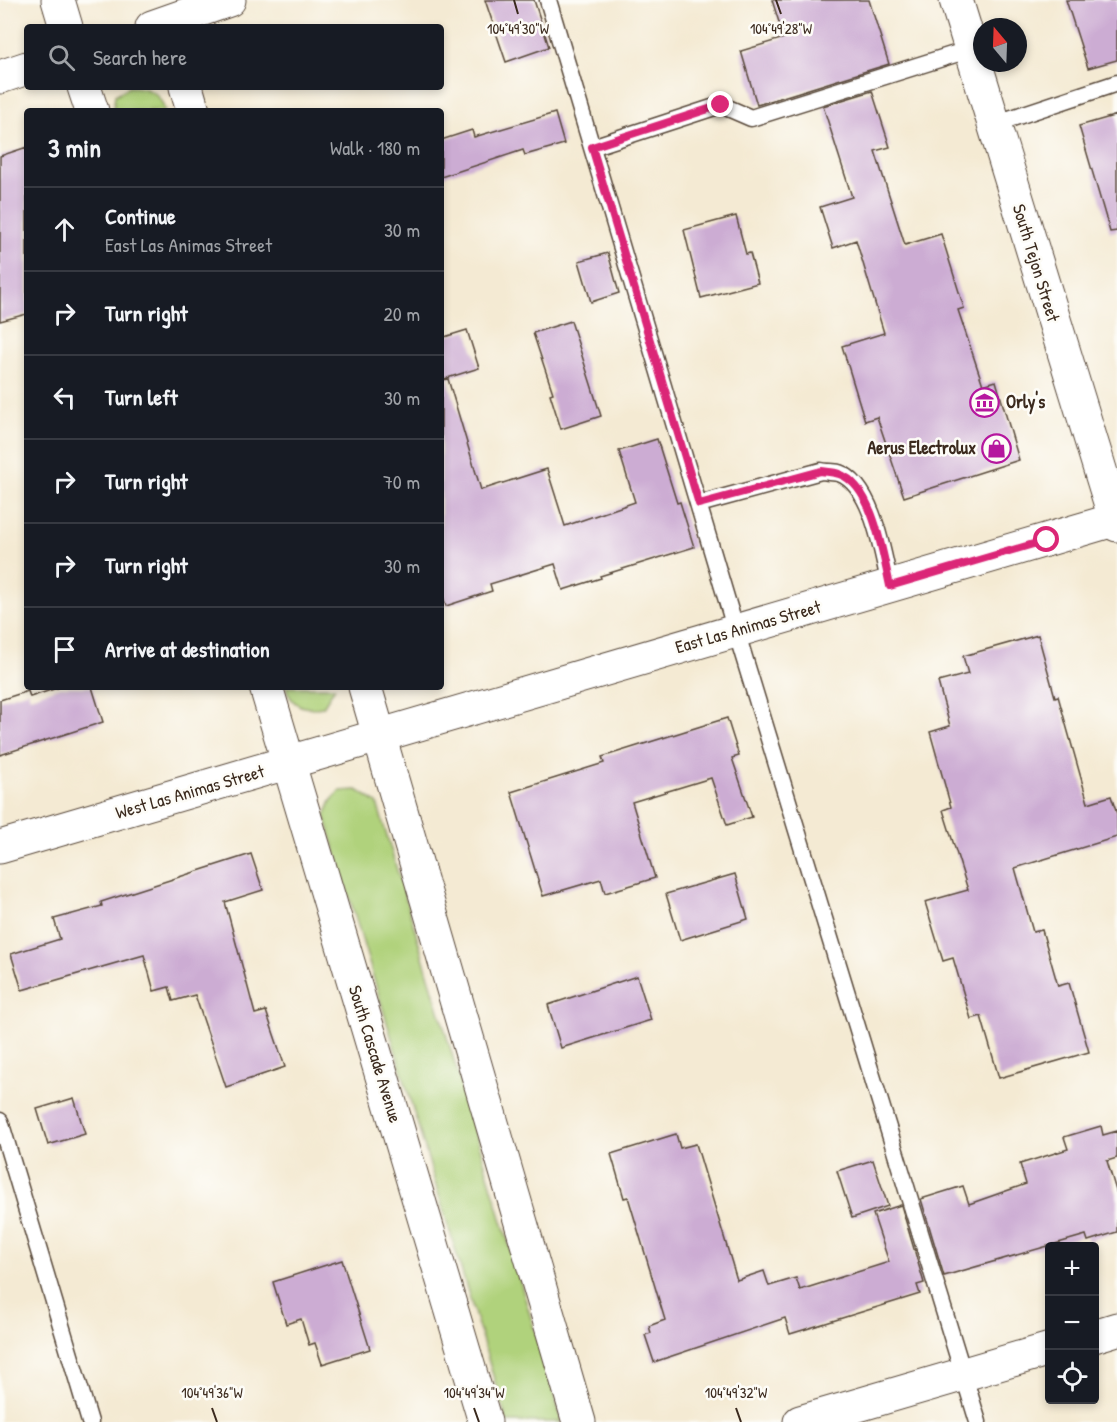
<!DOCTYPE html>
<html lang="en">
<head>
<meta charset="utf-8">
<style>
  :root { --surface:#171b24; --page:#242831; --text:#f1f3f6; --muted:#9ea1a6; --line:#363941 }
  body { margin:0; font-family:"Patrick Hand",sans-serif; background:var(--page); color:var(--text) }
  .controls { position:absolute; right:18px; bottom:18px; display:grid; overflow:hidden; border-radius:6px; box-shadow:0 3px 9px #0003 }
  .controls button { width:54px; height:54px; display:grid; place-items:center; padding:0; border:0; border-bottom:2px solid var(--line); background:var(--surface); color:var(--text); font:30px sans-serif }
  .compass { position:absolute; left:973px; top:18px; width:54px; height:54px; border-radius:50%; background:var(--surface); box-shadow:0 3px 9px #0003; rotate:341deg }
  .stop { position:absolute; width:18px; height:18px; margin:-14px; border:4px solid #db2777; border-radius:50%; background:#fff }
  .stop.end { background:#db2777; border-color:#fff; box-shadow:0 2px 6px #0008 }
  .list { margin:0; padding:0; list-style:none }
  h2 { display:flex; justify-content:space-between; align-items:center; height:78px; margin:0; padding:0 24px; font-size:26px }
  h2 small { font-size:20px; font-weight:400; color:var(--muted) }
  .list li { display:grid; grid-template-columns:39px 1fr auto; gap:18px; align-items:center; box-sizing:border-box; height:84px; padding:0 24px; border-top:2px solid var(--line) }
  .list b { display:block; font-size:22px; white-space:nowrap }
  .list p { margin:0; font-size:20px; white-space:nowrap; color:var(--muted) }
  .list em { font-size:20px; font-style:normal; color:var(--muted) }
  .icon { flex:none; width:33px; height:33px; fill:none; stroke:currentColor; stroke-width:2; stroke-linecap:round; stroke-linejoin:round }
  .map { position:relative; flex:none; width:1117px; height:1422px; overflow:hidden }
  .search { position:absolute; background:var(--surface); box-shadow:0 3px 9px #0003; left:24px; top:24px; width:420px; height:66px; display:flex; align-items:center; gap:15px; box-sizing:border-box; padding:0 21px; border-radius:6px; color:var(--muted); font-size:22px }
  .panel { position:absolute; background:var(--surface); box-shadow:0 3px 9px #0003; left:24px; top:108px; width:420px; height:582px; border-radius:6px }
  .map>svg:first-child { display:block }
  .green { fill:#b0d27b; stroke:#767e4c; stroke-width:1.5 }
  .building { fill:#ccacd3 }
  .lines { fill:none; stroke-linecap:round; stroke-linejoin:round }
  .lane-casing { stroke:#574739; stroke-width:19 }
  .street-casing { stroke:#574739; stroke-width:35 }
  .secondary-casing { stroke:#574739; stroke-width:35 }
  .lane { stroke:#fff; stroke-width:16 }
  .street { stroke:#fff; stroke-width:33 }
  .secondary { stroke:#fff; stroke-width:33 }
  .route { stroke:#db2777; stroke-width:8 }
  .ticks { fill:none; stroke:#3b2a1e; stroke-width:2 }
  .labels { text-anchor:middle; stroke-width:5; stroke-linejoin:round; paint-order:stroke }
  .street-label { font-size:18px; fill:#3b2a1e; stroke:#fdfcf7 }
  .poi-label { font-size:18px; font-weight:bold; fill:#3b2a1e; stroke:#fdfcf7; text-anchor:start }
  .ticks-label { font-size:15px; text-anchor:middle; fill:#3b2a1e; stroke:#fdfcf7; stroke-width:5; stroke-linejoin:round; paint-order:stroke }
</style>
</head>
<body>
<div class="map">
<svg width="1117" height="1422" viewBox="0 0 1117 1422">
  <rect width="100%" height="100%" fill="#fdfcf7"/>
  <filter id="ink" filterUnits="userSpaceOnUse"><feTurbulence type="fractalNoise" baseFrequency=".0167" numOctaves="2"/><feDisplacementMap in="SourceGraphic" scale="12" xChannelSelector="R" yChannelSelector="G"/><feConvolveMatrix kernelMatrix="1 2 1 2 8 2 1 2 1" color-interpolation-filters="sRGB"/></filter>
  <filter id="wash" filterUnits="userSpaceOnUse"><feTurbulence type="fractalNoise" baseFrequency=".008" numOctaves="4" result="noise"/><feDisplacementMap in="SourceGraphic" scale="24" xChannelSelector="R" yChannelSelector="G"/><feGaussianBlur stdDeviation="1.35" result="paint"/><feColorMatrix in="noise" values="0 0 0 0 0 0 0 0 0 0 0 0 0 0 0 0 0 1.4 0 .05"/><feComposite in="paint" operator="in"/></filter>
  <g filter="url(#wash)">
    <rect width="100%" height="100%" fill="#f4ead3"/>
    <path class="green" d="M129 87C148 87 160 92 165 111H113L115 95Z
      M286 687H335L323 707C304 710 291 706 286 687Z
      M357 790 377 803 562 1422H507L325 816 331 801 340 791Z"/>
    <g id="blocks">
      <path class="building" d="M485 0H534L549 47 506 62Z
        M772 0H869L889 64 757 105 741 51 784 38Z
        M1066 0H1117V60L1088 68Z
        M872 91 890 147 875 151 905 245 941 234 964 308 958 310 983 385 996 381 1019 460 904 497 877 417 865 421 842 346 884 333 856 240 833 248 820 207 852 197 823 106Z
        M555 113 564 144 525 155 523 150 441 177V140L472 130 474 137Z
        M1117 115V231L1110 232 1079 126Z
        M27 147V314L0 321V156Z
        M736 216 746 254 750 253 758 283 701 298 684 230Z
        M608 253 619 293 591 302 579 261Z
        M571 321 601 416 561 429 550 394 553 393 533 333Z
        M467 330 479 368 441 380V338Z
        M448 379 481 490 547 469 565 526 635 502 619 451 657 439 677 503 680 502 694 547 600 576 601 578 563 590 555 564 490 584 492 591 446 606 441 590V380Z
        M1038 635 1055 697 1058 696 1088 803 1111 796 1117 814V837L1015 868 1033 932 1042 930 1058 986 1069 983 1089 1052 999 1078 981 1016 971 1019 953 958 943 961 925 902 968 890 943 810 951 807 930 732 950 726 938 682 968 674 963 656Z
        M60 687H92L103 722 0 755V700L28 691 30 697Z
        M727 718 739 756 732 758 752 817 727 825 711 778 632 802 655 878 605 893 601 879 543 896 511 792 604 763 602 757Z
        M251 854 263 890 225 902 255 1014 266 1011 285 1067 226 1087 195 995 173 1001 169 987 154 991 144 955 22 990 11 954 60 939 54 919 102 906 101 902Z
        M735 874 748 919 680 940 666 894Z
        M637 976 651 1020 561 1048 548 1005Z
        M74 1098 85 1134 48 1145 37 1109Z
        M1101 1126 1103 1135 1117 1131V1158L1107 1161 1117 1194V1232L1088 1241 1086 1235 944 1276 921 1199 963 1186 969 1204 1026 1184 1020 1164 1068 1149 1064 1137Z
        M676 1134 680 1148 696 1144 737 1280 764 1271 769 1286 796 1278 800 1290 889 1262 873 1214 901 1205 924 1283 917 1285 920 1294 790 1334 785 1318 654 1362 645 1335 651 1333 649 1326 665 1320 628 1197 624 1198 611 1154Z
        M873 1160 888 1206 852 1218 837 1171Z
        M342 1260 370 1349 322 1364 315 1343 309 1345 301 1319 286 1324 273 1282Z"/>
    </g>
  </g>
  <g filter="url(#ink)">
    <use href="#blocks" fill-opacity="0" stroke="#574739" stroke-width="1.5"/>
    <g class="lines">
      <defs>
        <path id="lane" d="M548 0 736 631 978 1422
          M994 124 1117 83
          M592 147 721 105 751 118 971 49
          M699 504 821 471C826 472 834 472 839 473 873 485 883 555 890 586
          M0 1121 90 1422"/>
        <path id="street" d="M0 847 1117 519
          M1094 1336 1117 1329
          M800 1422 1050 1349"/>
        <path id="secondary" d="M58 0 66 27
          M956 0 1117 525
          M152 27 229 0
          M0 77 27 68
          M84 87 92 111
          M186 87 193 111
          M266 687 485 1422
          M365 687 579 1422"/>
      </defs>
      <use href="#lane" class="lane-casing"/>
      <use href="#street" class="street-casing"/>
      <use href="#secondary" class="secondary-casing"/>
      <use href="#lane" class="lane"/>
      <use href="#street" class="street"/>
      <use href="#secondary" class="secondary"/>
    </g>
  </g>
  <g class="lines" filter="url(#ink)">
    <path class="route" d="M721 105 592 147 699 504 821 471C827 472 834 472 839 474 873 485 883 555 890 586L1047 540"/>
  </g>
  <path class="ticks" d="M514 0 518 14M776 0 781 14M212 1408 217 1422M474 1408 479 1422M736 1408 741 1422"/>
  <defs>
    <symbol id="museum-ring" viewBox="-11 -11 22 22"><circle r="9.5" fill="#fdfcf7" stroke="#b5179e" stroke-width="1.5"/><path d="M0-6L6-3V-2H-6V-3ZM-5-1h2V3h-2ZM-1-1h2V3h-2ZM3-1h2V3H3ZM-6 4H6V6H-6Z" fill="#b5179e"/></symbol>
    <symbol id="shop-ring" viewBox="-11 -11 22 22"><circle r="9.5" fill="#fdfcf7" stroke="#b5179e" stroke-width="1.5"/><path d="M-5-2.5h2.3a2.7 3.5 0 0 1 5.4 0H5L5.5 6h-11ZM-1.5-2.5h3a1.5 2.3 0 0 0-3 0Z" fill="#b5179e"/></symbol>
  </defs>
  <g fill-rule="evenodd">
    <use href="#museum-ring" x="968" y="386" width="33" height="33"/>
    <use href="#shop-ring" x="980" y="432" width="33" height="33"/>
  </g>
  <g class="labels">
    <g class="street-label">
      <text transform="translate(1036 263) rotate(73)" y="6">South Tejon Street</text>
      <text transform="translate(748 627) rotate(-16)" y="6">East Las Animas Street</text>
      <text transform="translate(190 792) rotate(-16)" y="6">West Las Animas Street</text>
      <text transform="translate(375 1054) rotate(73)" y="6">South Cascade Avenue</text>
    </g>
    <g class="poi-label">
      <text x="1006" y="408">Orly's</text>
      <text x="976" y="454" text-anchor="end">Aerus Electrolux</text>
    </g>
  </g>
  <g class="ticks-label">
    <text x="518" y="34">104°49'30"W</text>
    <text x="781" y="34">104°49'28"W</text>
    <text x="212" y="1398">104°49'36"W</text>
    <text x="474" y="1398">104°49'34"W</text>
    <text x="736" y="1398">104°49'32"W</text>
  </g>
</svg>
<div class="controls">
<button>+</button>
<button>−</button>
<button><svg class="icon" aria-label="locate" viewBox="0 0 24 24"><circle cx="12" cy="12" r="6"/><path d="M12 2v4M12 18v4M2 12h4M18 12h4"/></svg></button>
</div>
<svg class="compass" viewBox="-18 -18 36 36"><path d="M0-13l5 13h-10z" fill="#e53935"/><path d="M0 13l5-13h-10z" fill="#9ea1a6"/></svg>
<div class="stop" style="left:1047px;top:540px"></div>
<div class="stop end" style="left:721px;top:105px"></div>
<div class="search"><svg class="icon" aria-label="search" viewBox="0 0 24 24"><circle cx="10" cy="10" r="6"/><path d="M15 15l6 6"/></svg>Search here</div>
<section class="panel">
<h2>3 min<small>Walk · 180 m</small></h2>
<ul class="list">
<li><svg class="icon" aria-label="ahead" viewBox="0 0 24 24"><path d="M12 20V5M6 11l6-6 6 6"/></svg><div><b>Continue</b><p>East Las Animas Street</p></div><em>30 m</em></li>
<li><svg class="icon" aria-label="right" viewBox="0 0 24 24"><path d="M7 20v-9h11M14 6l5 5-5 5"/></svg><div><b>Turn right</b></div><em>20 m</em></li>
<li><svg class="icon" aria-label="left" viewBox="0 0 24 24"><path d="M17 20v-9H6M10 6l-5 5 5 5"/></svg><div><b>Turn left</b></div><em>30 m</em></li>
<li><svg class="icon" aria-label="right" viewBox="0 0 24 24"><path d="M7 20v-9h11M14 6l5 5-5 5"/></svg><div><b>Turn right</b></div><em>70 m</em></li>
<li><svg class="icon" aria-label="right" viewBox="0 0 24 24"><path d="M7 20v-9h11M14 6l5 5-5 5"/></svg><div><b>Turn right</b></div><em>30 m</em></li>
<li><svg class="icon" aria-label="arrive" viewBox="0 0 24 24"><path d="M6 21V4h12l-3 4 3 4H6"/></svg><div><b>Arrive at destination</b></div></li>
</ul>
</section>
</div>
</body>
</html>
